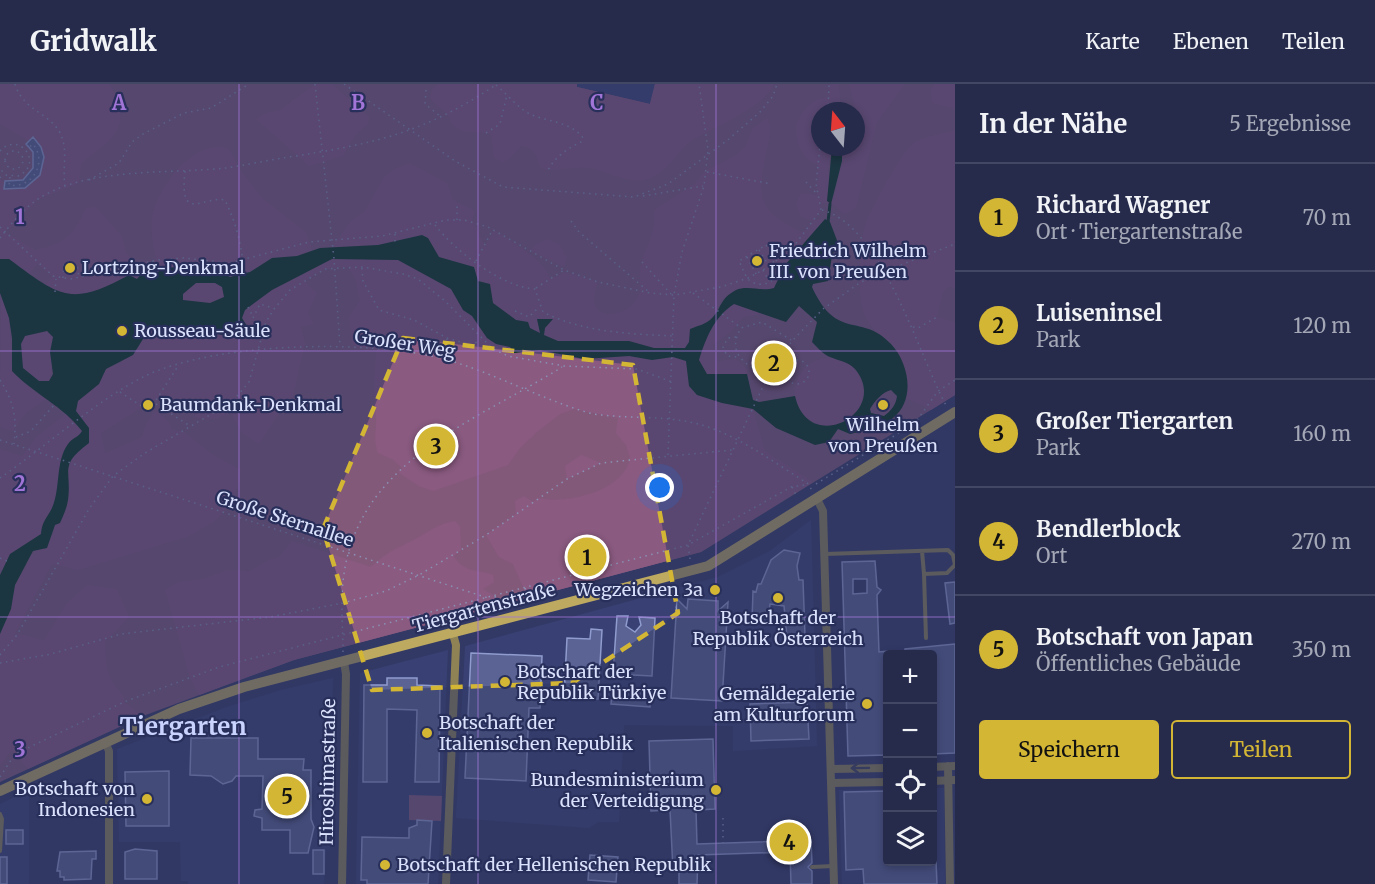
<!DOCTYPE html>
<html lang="de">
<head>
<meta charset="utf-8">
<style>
  :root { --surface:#262b4c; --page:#323756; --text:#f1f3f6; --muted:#a4a7b5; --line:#424764; --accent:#d4b635 }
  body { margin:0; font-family:Merriweather,serif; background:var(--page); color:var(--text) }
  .controls { position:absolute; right:18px; bottom:18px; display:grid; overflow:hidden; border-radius:6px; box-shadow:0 3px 9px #0003 }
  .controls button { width:54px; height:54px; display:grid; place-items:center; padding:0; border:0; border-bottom:2px solid var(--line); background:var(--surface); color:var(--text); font:30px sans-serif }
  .compass { position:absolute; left:811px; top:18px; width:54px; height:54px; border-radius:50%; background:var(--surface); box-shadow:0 3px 9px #0003; rotate:343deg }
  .you { position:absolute; left:660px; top:404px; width:21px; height:21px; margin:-15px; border:4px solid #fff; border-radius:50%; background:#1a73e8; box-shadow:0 0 0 9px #1a73e833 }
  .badge { display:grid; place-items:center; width:39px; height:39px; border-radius:50%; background:var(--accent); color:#111; font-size:20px; font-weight:700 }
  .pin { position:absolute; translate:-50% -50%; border:3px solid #fff; box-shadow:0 2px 6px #0006 }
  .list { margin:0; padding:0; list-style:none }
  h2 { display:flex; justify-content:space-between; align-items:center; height:78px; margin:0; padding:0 24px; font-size:26px }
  h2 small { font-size:20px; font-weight:400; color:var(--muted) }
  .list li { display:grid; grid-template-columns:39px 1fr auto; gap:18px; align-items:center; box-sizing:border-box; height:108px; padding:0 24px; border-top:2px solid var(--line) }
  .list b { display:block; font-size:22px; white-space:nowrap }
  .list p { margin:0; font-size:20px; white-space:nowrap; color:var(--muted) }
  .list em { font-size:20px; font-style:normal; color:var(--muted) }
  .actions { display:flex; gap:12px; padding:18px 24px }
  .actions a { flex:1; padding:14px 0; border:2px solid var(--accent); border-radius:6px; text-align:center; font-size:21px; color:var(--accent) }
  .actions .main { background:var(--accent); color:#111 }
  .icon { flex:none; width:33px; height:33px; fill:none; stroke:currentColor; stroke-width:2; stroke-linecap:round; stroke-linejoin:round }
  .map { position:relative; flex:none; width:955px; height:800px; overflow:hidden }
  header { display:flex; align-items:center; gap:36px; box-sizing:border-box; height:84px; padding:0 30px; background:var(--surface); border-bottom:2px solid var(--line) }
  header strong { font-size:28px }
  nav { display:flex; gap:33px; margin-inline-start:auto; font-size:21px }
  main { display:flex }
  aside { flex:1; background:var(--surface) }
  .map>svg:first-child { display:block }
  .built { fill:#394174 }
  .green { fill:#83597a; fill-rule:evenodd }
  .forest { fill:#8a5a80 }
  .water { fill:#013118; fill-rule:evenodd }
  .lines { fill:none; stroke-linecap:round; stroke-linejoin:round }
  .stream { stroke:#013118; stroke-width:3 }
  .building { fill:#5a6393; stroke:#909bce; stroke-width:1.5; fill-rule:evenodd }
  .path { stroke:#8a91b4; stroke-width:1.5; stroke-dasharray:1.5 4.5; stroke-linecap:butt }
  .lane { stroke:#8f8356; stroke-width:4 }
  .street { stroke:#8f8356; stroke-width:8 }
  .secondary { stroke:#bda95f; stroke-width:10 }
  .oneway { stroke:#3d4059 }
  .marked { fill:none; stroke:#d4b635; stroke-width:4.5; stroke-dasharray:12 8; stroke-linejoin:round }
  .grid { fill:none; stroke:#a174d7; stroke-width:1.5; stroke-opacity:0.55 }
  .poi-dot { fill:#d4b635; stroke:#282f5a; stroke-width:2 }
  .labels { text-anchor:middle; stroke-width:4.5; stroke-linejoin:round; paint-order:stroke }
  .poi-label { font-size:18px; fill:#dae1fc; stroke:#282f5a; text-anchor:start }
  .street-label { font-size:18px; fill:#dae1fc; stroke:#282f5a }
  .district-label { font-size:24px; font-weight:bold; fill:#c9d3fe; stroke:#282f5a }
  .grid-label { font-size:20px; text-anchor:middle; font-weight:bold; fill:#a174d7; stroke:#282f5a; stroke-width:4.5; stroke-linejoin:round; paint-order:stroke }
</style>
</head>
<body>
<header>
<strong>Gridwalk</strong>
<nav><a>Karte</a><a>Ebenen</a><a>Teilen</a></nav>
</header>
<main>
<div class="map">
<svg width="955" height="800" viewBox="0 0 955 800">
  <rect width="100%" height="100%" fill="#323965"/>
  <path class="built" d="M577 0H655L651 20 576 3Z
    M811 436 817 662 733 667V642L624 641 619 738H598L589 744 456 734 465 562 718 493 770 467Z
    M448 566 438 800H356L360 589Z
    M333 594 332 635H329L327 734 330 735V766H326L324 800H188V797H181L180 758H119L117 665 227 623 281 606Z
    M933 704H944L945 800H842L839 706 887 705 888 778H932Z
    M29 706V800H0V720Z"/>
  <path class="green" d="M0 0H577V3L650 20 655 0H955V311L701 468 294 576 143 632 0 698ZM820 27H856V63H820Z
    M409 711 442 712 441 737 409 736Z"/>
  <path class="forest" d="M0 0H109C113 5 115 11 117 17 130 50 102 61 81 80L79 99 39 115 5 148 35 166C65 160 73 152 86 124L96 123 122 152 126 168 134 179 156 176C154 162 150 149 152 135 156 104 195 52 229 65L240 86 262 114 306 148 312 166 297 172 272 174 250 188H241L230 193 209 181 164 184 152 192 145 189 137 195 119 197 86 211 55 208 46 201 52 192 37 180 29 190 9 175H0V95L5 99V105C36 112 56 77 34 53L29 57 0 40Z
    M315 0H332L369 33 368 40 356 50 343 72 309 82 256 35 266 29 280 26Z
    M439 0H577V3L650 20 655 0H773C769 20 714 44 696 54 678 64 670 86 651 94 630 103 608 86 588 84 573 82 557 88 542 85 534 73 539 65 521 62L509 75 503 78 494 74 491 50C479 46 465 52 454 42 450 39 450 33 447 30 441 23 435 22 430 13L433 4Z
    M829 0H839L841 27H820V63H832L828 87 833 119 842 77V63H856V27L849 0H905L877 38 856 124 844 130 833 120 819 119 821 126 814 136 825 135 785 181 774 204 763 208 735 207 721 216 711 236 685 264H654L629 257H558L544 251 545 244 552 235H537L540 250 530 244 528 238 516 236 493 219 490 200C471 194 457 180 439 173L428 154 378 161 332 163 351 137 365 127 384 93 394 85 410 79 447 99 453 116 475 127 472 135 485 162 494 146C509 155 547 178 550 195L565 188 598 198C596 205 593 213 595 220 600 237 626 229 634 219 645 205 638 196 640 184 645 162 657 150 654 126L694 100 705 87 736 71 746 61 753 44 767 34C779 47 749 102 768 125 777 136 790 142 803 149L813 137 801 133 796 120 801 109 817 111 818 81C800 74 796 58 796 41 803 25 811 15 829 13Z
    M934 0H955V25L932 19 931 5Z
    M955 46V204L948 203 943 208 937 233 955 238V311L931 326 907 314C910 295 904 272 889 259 879 249 871 245 865 232 856 211 860 167 864 145 868 130 902 66 915 58 926 52 943 50 955 46Z
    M547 155 560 161 567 174 564 183 531 167 535 161Z
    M332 175 398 176 451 205 463 226 472 232 487 254 496 260 510 263 514 269 540 266 584 275 629 272 652 276 673 273 686 277 688 294 697 311 722 319 753 325 765 367 813 398 701 468 528 514 513 480 499 473 486 451 516 430 515 417 524 412 533 418 539 414C566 421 625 407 630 374L626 361 616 349 618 334 574 325 560 330 538 347 520 364 508 381 433 407 419 402 398 388 402 384 394 376 378 369C373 356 377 345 376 332 374 308 373 289 377 265L357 263 352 260 349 233 360 216 355 195 348 183 325 185 304 197 317 209 308 229 314 240 301 243 305 259 292 317 280 328 259 360 242 349 231 328 216 335 196 334 191 323 185 325 159 313 101 349 105 369 142 353 146 340 155 326 169 338 172 346 183 347 212 370 241 386 238 402 226 426 214 438 187 453 78 486 52 480 15 549 44 556 67 519 87 501 117 505 129 533 105 558C106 582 106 594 124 612V618L143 632 28 685 11 667 0 682V550L11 525 15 501 26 483 28 474 54 450V441L60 439C63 431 67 423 68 415 72 395 59 376 84 362L81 335 76 327 78 317 99 300 106 285 121 279 148 247 153 245 178 252 200 243 212 249 248 242 242 234C248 213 311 183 332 175Z
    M196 199H215L222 203 224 213 210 219 183 216V210Z
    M1 210 9 234 12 287 32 306 46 315 25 330 13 347 0 343Z
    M734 220 765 229 743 233 731 248 713 261 718 277 736 275 747 285V290H707L699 276C706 254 714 233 734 220Z
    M47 247 53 253C53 260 52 291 49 297H39L23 284 21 260 25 252Z
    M795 308a34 34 0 1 1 68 0a34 34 0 1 1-68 0Z
    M67 329 82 347C79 353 72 354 68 360 55 379 61 404 52 424 47 434 42 437 41 450L10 470 3 486 0 485V365L22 372 36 353Z
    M581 371 601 379 567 395 565 382Z
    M455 437 460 443 461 466 454 472C463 489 477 485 493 491L494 498 483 505 493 511 498 522 294 576 199 611 190 594 165 506 178 498 203 495 227 486 250 487 268 476 279 473 292 457 371 483C389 467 392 467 412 457 427 449 437 440 455 437Z"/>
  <path class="water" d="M832 63H842V77L831 120 827 117Z
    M825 135 830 138 838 159 832 172 828 197 813 200 812 203C837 258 861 228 891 260 909 279 916 316 893 334 884 341 861 348 850 350L838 345 829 358 815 361 776 344 753 325 722 319 697 311 689 302 686 277 673 273 652 276 629 272 584 275 540 266 514 269 510 263 496 260 487 254 472 232 463 226 451 205 398 176 332 175 272 206 245 226 242 234 250 247C237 258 214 249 200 244L195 248 178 252 154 245 148 247 133 271 106 285 99 300 78 317 76 327 89 344V359C58 382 72 386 68 416 67 424 63 432 60 439L55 441 47 464 33 467 15 501 11 525 0 550V491L10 470 41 450C42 437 47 434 52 424 61 404 55 378 68 360 72 354 79 353 82 347 63 322 34 310 12 287V254L9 234 0 209V175H9C60 213 71 223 129 191L137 195 143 188 152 192 164 184 209 181 230 193 250 188 272 174 297 172 320 164 378 161 422 151 428 154 439 173 474 183 478 197 490 200 493 219 516 236 528 238 530 244 540 249 537 235H553L545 244 544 251 558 257H629L654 264H685L689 258 690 245C697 242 707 240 712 234 722 224 719 215 736 206 748 201 762 208 774 204L785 181ZM196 199H215L222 203 224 213 210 219 183 216V210ZM734 220 786 238 799 222 817 238 812 258C817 263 824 271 830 273 839 277 847 277 855 285 891 328 809 373 795 312L759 318 753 316 747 290H707L699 276C706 254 714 233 734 220ZM47 247 53 253 50 268 53 290 49 297H39L23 284 21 260 25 252ZM891 306 897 312C896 321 891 327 884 332L871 329 870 325C875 317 881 309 891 306Z"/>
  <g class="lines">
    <path class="stream" d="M828 138 830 120"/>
  </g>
  <path class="building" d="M33 53 41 63 44 73 40 91 25 104 4 105 5 97 23 96 33 84V68L26 60Z
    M784 466 800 469 797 482 799 496H803L805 552 787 553 784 522 770 520 768 538 752 537 753 507 756 508 758 500H761L771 476Z
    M875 477 877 503 881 506 877 511 879 568 888 567V671L848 672 842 478ZM853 495H867V509L853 510Z
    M955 498V539L950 540 945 499Z
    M677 515 687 525 688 515 718 517V527L728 518 722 617 671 614Z
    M617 532H628L626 542 635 548 641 541 639 533 655 534 652 592 613 590Z
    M591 545 602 546 598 615H567L564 613 567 554 590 555Z
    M955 560V669L933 670V570H905V565Z
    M471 569 542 572 540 624H529L526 697 465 694Z
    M387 594H417V601L440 602 439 698H415L417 626 387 625V698H363L364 601H387Z
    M613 604 651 606 650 623 611 620Z
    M807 618 809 655 751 657 750 620Z
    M191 654H258V675H304L303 686H311V735L314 743 308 769H290V746H262V734L254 732 255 726 262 725 263 692H236L232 697 223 700 211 692 190 691Z
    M713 655 715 725 696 726 697 760 811 756 812 779 808 783 812 787V800H791L790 768 698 771 697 800H679V785L673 786 670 726 651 727 649 657Z
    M169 687V742H126L125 688Z
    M888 707V777H936L937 800H864L863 785 846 786 844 708Z
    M417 736 432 737 428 800H367V796H361L362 753 409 754V744L417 741Z
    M6 746H23V760H6Z
    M135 765 157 767V795H125V768Z
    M313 766H324V790H313Z
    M96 767V775H92L91 795 64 796V793H60V787H57L60 768Z
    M590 771 618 773 616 798 588 796Z
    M0 773H7V800H0Z"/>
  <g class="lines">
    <path class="path" d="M15 0C23 26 47 28 59 47 69 64 62 84 65 102
      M315 0 334 175 340 262
      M344 0 455 77 503 103 634 113 668 100 729 55 760 28 773 12 777 0
      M496 1C507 10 515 21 528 29 545 38 571 37 583 54L581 58C568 64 555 73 548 86
      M426 6 425 20 440 32
      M828 27 829 0
      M486 49 500 40 507 11
      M0 67C19 46 45 80 18 92L6 91 0 85
      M5 76a9 9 0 1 1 18 0a9 9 0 1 1-18 0Z
      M185 87C179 141 204 111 225 116 236 139 243 163 243 188
      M707 88 772 100
      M10 93 9 101C32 105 48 79 33 60L27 65
      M0 94 2 89
      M89 96 119 79 132 58 143 50 184 29 211 24 249 0
      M806 98 816 109
      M643 112 703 102
      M822 126C883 142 919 273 947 323
      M457 136V119
      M571 137 579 148 649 208
      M435 141C455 167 502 203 535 205L543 228C582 248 630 250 673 252
      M0 143 53 192 71 195 157 176 183 174 230 179 309 158 382 152 446 136H464L488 143 564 186 598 198 650 209 674 211 721 203 748 194 763 186 794 162 821 126 816 100 820 62
      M395 150V158
      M0 154C11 140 23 125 38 115 87 83 169 90 226 84 247 81 268 76 289 73 373 60 425 49 497 0
      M766 161 780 182C778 197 762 206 749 196 745 192 742 183 739 177Z
      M794 163 797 169
      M759 166 769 182
      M747 173 756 190
      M152 177 157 188
      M476 177 493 145
      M642 178 671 210
      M362 184 363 197 379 226 414 236 447 254 471 261 481 256
      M763 186 769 197
      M63 194 64 180 69 178 77 181 79 193
      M536 204 564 186
      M55 208 56 195
      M693 209 740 243
      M248 223 253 233
      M515 227 529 233 539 223
      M253 234 260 220 273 224
      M913 243 918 244 937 233
      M736 253 728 254 723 263 727 272 737 273
      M781 273 790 278
      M447 274V255
      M785 288a12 12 0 1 1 24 0a12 12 0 1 1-24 0Z
      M768 292C747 282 725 270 741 244L762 238 791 256
      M0 296C14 318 17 334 14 360
      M120 308 149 327 178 282
      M156 320 190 342
      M16 353 31 347 54 321
      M0 356 488 514
      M668 371 674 211 682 168 704 102 708 66 699 0
      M0 394C45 363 97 316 145 292 217 258 367 255 444 275 495 289 542 316 593 330 628 335 664 331 698 340 737 350 773 378 807 399L812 406
      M816 400 915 339 938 307 955 296
      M792 403 796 411
      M0 474 7 477
      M690 475 688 461 768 292 792 257 823 225 858 200 872 192 955 160
      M525 504 529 517
      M495 512 498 525
      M676 536 677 507
      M343 568C343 542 340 515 344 490 360 376 478 336 562 283
      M0 571 17 551 89 425 113 392 145 369 232 318 249 298 266 238 274 225 290 206 325 185 362 183 403 190 418 195 445 217 493 265 508 272 564 282 637 285 672 298
      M0 579 51 570 121 550 270 533 343 519 386 507 419 491 486 451 567 395 601 379 732 366
      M0 693 15 670 124 618 219 583 688 461 791 403 805 401
      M723 734V759"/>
    <path class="lane" d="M825 470 948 466 953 471 955 481 947 489 924 490 922 467
      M924 490 926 554
      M0 730 2 735 0 767
      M812 783 833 782"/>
    <path class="street" d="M817 415 823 427 834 800
      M105 658 109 667V800
      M948 682 950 800
      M932 683 955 682
      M832 685 888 684
      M932 697 955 696
      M832 699 888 698
      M342 800 346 590 344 578
      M446 800 456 561 453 550"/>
    <path class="secondary" d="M0 707 179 625 244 603 708 482 955 328"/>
  </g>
  <defs><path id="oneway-shaft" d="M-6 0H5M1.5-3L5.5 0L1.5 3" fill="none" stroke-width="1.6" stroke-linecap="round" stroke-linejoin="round" transform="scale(1.5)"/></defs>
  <use class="oneway" href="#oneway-shaft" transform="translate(860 684) rotate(179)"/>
  <path d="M0 0H955V800H0ZM403 254 633 281 678 529 572 599 372 606 323 445Z" fill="#323965" fill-opacity=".55" fill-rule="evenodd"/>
  <path class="marked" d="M403 254 633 281 678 529 572 599 372 606 323 445Z"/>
  <path class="grid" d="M239 0V800M478 0V800M716 0V800M0 267H955M0 533H955"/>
  <g class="poi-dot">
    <circle cx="757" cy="177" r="6"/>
    <circle cx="70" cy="184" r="6"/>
    <circle cx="122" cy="247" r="6"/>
    <circle cx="148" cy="321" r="6"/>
    <circle cx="883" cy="321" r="6"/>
    <circle cx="715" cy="506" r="6"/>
    <circle cx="778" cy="514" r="6"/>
    <circle cx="505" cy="598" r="6"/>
    <circle cx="867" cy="620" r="6"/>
    <circle cx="427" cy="649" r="6"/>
    <circle cx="716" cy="706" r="6"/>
    <circle cx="147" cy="715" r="6"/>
    <circle cx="385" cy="781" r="6"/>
  </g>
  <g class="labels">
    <g class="poi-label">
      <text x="769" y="173">Friedrich Wilhelm<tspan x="769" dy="21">III. von Preußen</tspan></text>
      <text x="82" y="190">Lortzing-Denkmal</text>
      <text x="134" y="253">Rousseau-Säule</text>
      <text x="160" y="327">Baumdank-Denkmal</text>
      <text x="883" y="347" text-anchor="middle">Wilhelm<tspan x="883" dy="21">von Preußen</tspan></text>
      <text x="703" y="512" text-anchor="end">Wegzeichen 3a</text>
      <text x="778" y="540" text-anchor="middle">Botschaft der<tspan x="778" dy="21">Republik Österreich</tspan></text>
      <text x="517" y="594">Botschaft der<tspan x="517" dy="21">Republik Türkiye</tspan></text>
      <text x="855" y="616" text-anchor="end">Gemäldegalerie<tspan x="855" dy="21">am Kulturforum</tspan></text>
      <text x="439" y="645">Botschaft der<tspan x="439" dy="21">Italienischen Republik</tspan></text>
      <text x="704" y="702" text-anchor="end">Bundesministerium<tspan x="704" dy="21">der Verteidigung</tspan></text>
      <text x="135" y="711" text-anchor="end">Botschaft von<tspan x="135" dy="21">Indonesien</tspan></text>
      <text x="397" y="787">Botschaft der Hellenischen Republik</text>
    </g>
    <g class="street-label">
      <text transform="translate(405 260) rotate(9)" y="6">Großer Weg</text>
      <text transform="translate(285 435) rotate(18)" y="6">Große Sternallee</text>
      <text transform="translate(484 524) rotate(-15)" y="6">Tiergartenstraße</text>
      <text transform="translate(328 688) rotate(-89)" y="6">Hiroshimastraße</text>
    </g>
    <g class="district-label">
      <text x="183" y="651">Tiergarten</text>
    </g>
  </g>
  <g class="grid-label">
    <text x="119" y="26">A</text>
    <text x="358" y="26">B</text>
    <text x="597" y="26">C</text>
    <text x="20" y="140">1</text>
    <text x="20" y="407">2</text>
    <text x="20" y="673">3</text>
  </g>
</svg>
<div class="controls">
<button>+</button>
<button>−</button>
<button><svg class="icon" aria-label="locate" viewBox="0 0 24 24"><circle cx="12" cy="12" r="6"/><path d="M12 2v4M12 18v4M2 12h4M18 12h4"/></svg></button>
<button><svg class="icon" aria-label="layers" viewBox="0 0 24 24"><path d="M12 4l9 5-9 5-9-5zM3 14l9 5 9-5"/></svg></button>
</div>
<svg class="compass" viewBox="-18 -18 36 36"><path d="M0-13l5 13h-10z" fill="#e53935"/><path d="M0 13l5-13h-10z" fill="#a4a7b5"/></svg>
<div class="you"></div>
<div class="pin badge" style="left:587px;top:473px">1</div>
<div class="pin badge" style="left:774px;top:279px">2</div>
<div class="pin badge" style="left:436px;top:362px">3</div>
<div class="pin badge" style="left:789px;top:758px">4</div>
<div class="pin badge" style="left:287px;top:712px">5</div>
</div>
<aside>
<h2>In der Nähe<small>5 Ergebnisse</small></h2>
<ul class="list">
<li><span class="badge">1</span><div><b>Richard Wagner</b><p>Ort · Tiergartenstraße</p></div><em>70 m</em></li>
<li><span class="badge">2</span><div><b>Luiseninsel</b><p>Park</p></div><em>120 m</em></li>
<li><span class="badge">3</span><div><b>Großer Tiergarten</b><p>Park</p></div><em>160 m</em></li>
<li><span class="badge">4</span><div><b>Bendlerblock</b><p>Ort</p></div><em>270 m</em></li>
<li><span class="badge">5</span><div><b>Botschaft von Japan</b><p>Öffentliches Gebäude</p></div><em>350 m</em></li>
</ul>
<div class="actions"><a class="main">Speichern</a><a>Teilen</a></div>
</aside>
</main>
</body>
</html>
